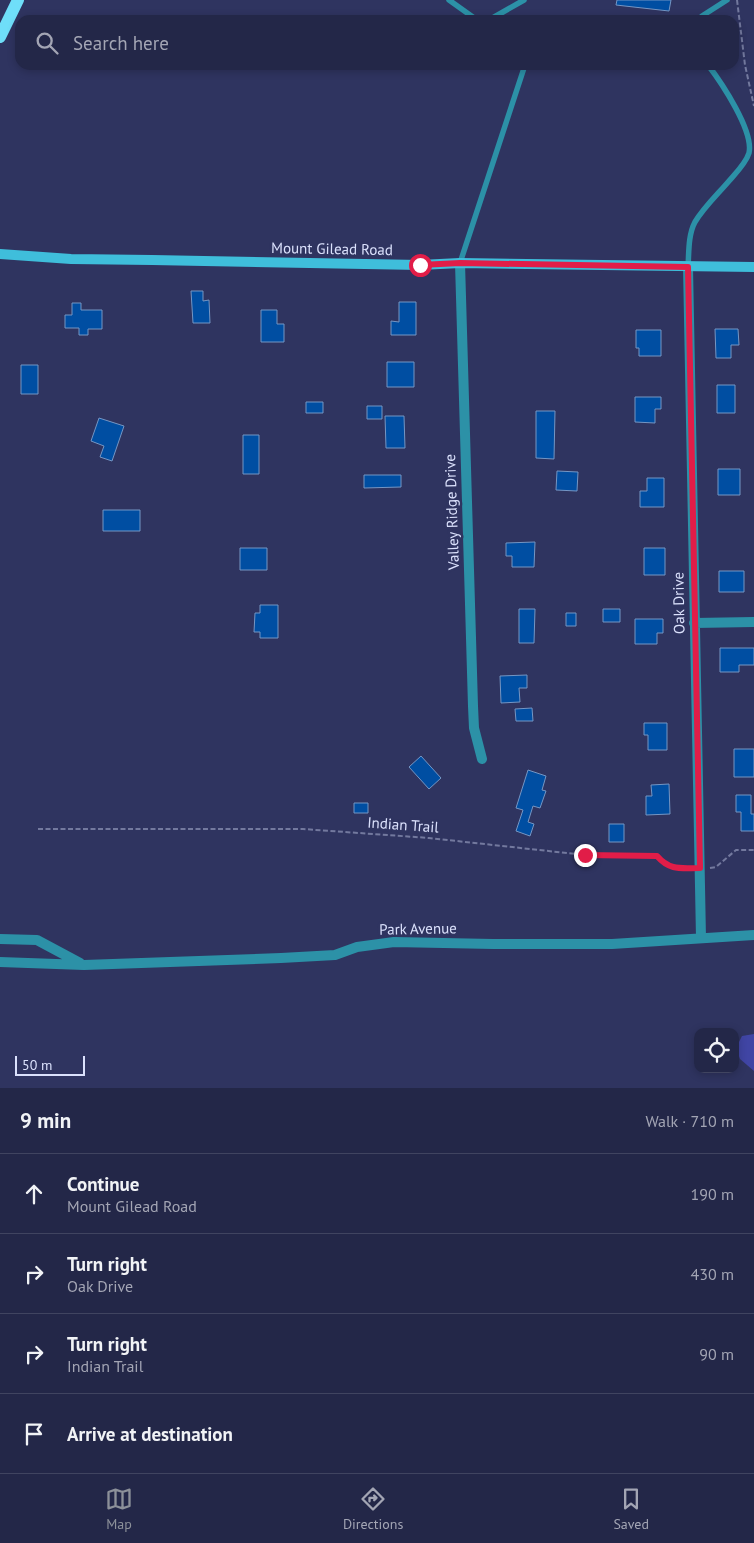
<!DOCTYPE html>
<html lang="en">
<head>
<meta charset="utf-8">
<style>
  :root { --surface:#232748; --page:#2b2f4f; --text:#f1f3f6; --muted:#a3a5b4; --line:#404460; --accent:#8c9099 }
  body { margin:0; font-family:"PT Sans",sans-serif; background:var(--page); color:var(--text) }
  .controls { position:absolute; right:15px; bottom:15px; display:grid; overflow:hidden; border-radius:10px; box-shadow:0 2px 8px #0003 }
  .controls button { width:45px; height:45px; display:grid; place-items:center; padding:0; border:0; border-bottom:1px solid var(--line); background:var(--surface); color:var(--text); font:25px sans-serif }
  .scale { position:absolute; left:15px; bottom:12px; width:70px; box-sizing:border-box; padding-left:5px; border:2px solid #dbe1fc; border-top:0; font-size:14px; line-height:18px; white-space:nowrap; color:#dbe1fc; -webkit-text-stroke:4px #2f3460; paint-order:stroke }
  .stop { position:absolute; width:15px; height:15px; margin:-11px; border:4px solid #e11d48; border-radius:50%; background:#fff }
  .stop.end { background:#e11d48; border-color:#fff; box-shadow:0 1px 5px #0008 }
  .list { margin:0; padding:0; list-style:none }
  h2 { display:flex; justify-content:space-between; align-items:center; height:65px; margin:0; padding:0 20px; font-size:21px }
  h2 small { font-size:16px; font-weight:400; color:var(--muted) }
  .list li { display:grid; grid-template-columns:32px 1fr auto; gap:15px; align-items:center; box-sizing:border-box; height:80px; padding:0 20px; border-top:1px solid var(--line) }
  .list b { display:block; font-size:19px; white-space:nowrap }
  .list p { margin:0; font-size:16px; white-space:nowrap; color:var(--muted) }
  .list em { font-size:16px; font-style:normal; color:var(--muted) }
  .icon { flex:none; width:28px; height:28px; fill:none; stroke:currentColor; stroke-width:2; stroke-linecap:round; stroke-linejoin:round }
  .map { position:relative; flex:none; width:754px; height:1088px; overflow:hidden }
  .search { position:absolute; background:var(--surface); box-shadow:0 2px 8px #0003; left:15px; right:15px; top:15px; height:55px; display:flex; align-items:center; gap:12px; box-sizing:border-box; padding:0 18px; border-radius:15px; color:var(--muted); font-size:19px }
  .sheet { height:385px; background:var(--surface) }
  nav { display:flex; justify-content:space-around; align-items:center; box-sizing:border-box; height:70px; border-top:1px solid var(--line); background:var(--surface); font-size:14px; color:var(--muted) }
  nav a { display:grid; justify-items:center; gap:2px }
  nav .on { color:var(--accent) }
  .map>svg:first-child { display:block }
  .water { fill:#4045a4 }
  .building { fill:#004ea2; stroke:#7596c4 }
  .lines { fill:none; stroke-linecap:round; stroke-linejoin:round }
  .path { stroke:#73799e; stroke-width:2; stroke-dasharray:5 2.5; stroke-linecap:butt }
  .service { stroke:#2c91a7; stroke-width:5.5 }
  .minor { stroke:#2c91a7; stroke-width:10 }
  .secondary { stroke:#3fbedb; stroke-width:10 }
  .primary { stroke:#6fdef9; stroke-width:12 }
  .route { stroke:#e11d48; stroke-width:6 }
  .labels { text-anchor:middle; stroke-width:5; stroke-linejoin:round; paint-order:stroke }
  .street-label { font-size:15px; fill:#dbe1fc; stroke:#2f3460 }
</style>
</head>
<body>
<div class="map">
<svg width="754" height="1088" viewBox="0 0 754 1088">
  <rect width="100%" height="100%" fill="#2f3460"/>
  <path class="water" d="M754 1034V1071L740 1059 736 1048 742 1036Z"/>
  <path class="building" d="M617 0H671L669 11 616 5Z
    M191 291H203V301L209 300 210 323H193Z
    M399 302H416V335H391V321L399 322Z
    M72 303H81V310H102V329H88V335H79V328H65V315H72Z
    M261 310H277V324H284V342H261Z
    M715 329H738L739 345H731V358H716Z
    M636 330H661V356H639V348H636Z
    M387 362H414V387H387Z
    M21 365H38V394H21Z
    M717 385H735V413H717Z
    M635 397H661V409H655V423L635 422Z
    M306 402H323V413H306Z
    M367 406H382V419H367Z
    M536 411H555L554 459 536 458Z
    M385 416H404L405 448H386Z
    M99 418 124 426 112 461 100 457 104 446 91 441Z
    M243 435H259V474H243Z
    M718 469H740V495H718Z
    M557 471 578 472 577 491 556 490Z
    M364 475H401V487L364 488Z
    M647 478H664V507H640V491H647Z
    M103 510H140V531H103Z
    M535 542 534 567H512V556H506V543Z
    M240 548H267V570H240Z
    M644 548H665V575H644Z
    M719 571H744V592H719Z
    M260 605H278V638H260V632H254L255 613H260Z
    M519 609H535L534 643H519Z
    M603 609H620V622H603Z
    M566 613H576V626H566Z
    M635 619H663V633H657V644H635Z
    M720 648H754V665H739V672H720Z
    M527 675V688H519L520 702 501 703 500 676Z
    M532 708 533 721H516L515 709Z
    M644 723H667V750H648V735H644Z
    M734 749H754V777H734Z
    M421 756 441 778 429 789 409 767Z
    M528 770 546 776 542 790 546 791 540 808 533 806 528 822 534 824 530 836 516 831 523 810 516 808Z
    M669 784 670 814 646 815V796H652L651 785Z
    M736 795H751V814H754V831H741V812H736Z
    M354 803H368V813H354Z
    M609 824H624V842H609Z"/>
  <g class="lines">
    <path class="path" d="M737 0 745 65 754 106
      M38 829H303L429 838 585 855 657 856C667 868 676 869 690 868
      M710 868 716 867 736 850H754"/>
    <path class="service" d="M449 0 477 20
      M489 20 524 0
      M699 20 702 16 727 0
      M460 263 525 65
      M688 267C689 253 688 235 695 222 704 207 718 194 729 181 736 173 746 163 749 153 754 131 721 82 708 65"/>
    <path class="minor" d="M460 263 473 706 474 728 482 759
      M688 267 701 938
      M694 623 754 622
      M0 939 37 940 80 963
      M0 962 84 965 281 958 335 955 357 947 394 942 493 944H612L754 935"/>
    <path class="secondary" d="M0 254 71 259 152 260 420 265 460 263 754 267"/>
    <path class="primary" d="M0 37 18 0"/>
  </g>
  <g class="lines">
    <path class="route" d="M420 265 460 263 688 267 700 868C681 868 670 871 657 856L585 855"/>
  </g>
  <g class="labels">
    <g class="street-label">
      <text transform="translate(332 249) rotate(1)" y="5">Mount Gilead Road</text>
      <text transform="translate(452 512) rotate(-92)" y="5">Valley Ridge Drive</text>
      <text transform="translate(679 603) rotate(-91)" y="5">Oak Drive</text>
      <text transform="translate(403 825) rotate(4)" y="5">Indian Trail</text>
      <text transform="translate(418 929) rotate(-1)" y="5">Park Avenue</text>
    </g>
  </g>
</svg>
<div class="controls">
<button><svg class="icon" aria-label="locate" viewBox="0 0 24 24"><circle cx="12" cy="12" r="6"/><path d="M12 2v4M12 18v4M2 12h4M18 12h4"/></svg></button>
</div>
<div class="scale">50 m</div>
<div class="stop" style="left:420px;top:265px"></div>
<div class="stop end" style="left:585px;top:855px"></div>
<div class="search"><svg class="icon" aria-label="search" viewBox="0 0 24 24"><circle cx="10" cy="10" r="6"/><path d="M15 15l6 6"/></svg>Search here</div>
</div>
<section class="sheet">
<h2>9 min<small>Walk · 710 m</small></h2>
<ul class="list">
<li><svg class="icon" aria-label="ahead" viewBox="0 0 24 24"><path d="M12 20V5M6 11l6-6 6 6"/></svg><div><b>Continue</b><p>Mount Gilead Road</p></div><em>190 m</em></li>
<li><svg class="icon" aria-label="right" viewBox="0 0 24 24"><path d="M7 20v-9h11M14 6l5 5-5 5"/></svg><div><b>Turn right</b><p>Oak Drive</p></div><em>430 m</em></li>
<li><svg class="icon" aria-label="right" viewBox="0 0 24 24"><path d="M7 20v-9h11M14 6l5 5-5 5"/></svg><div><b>Turn right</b><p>Indian Trail</p></div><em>90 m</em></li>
<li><svg class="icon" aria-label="arrive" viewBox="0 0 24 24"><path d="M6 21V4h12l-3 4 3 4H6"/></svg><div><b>Arrive at destination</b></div></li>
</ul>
</section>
<nav>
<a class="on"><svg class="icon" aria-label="map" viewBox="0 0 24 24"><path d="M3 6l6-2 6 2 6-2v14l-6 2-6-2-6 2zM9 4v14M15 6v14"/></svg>Map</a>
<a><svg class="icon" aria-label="directions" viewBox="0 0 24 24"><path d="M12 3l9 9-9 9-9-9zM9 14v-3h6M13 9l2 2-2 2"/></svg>Directions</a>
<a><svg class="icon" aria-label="saved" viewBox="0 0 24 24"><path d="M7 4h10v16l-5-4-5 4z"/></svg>Saved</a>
</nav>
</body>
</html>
